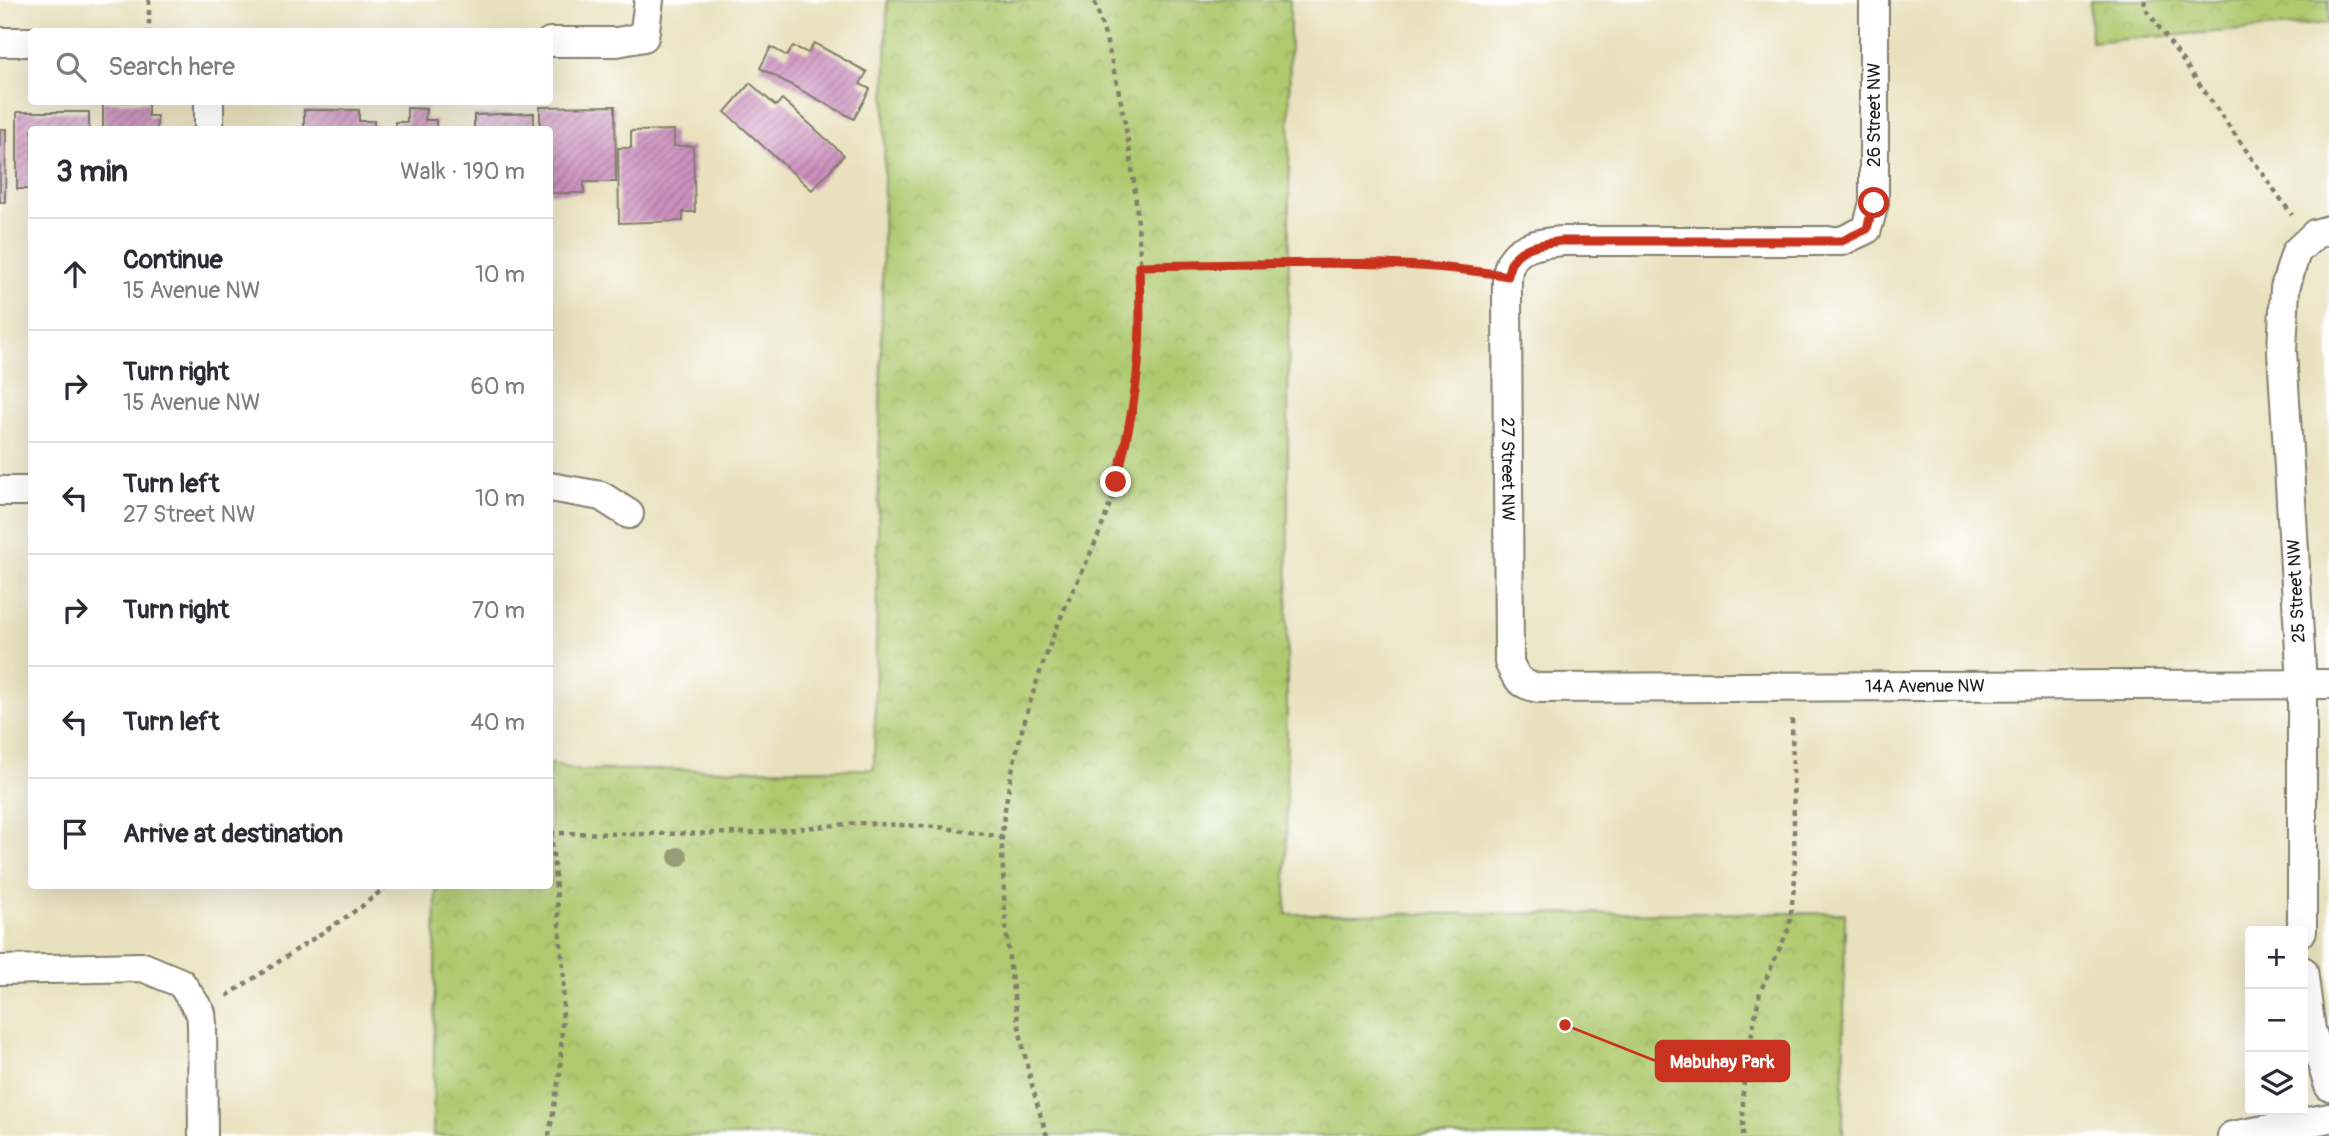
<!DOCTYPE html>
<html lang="en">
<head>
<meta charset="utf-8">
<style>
  :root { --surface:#fff; --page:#f7f7f7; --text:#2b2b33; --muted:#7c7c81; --line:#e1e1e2 }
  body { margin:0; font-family:Pangolin,sans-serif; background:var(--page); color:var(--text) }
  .controls { position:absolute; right:21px; bottom:21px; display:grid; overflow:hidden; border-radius:7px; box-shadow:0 7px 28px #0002 }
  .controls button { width:63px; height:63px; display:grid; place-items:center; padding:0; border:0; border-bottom:2px solid var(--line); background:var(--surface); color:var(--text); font:35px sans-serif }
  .stop { position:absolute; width:21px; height:21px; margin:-16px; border:5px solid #c8321e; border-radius:50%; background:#fff }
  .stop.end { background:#c8321e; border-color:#fff; box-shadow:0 2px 7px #0008 }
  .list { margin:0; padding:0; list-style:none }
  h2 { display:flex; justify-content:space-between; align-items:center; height:91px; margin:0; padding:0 28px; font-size:30px }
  h2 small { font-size:23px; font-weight:400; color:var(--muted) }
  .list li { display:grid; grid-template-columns:46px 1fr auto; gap:21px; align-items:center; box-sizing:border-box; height:112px; padding:0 28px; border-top:2px solid var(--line) }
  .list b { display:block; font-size:26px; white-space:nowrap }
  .list p { margin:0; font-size:23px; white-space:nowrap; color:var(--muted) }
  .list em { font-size:23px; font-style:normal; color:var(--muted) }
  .icon { flex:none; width:38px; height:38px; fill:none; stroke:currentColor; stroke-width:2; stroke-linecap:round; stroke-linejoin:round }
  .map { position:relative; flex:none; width:2329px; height:1136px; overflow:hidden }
  .search { position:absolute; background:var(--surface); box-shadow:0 7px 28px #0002; left:28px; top:28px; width:525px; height:77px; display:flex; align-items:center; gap:18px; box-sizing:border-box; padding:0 24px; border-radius:7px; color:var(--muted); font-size:26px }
  .panel { position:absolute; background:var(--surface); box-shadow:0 7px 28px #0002; left:28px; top:126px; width:525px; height:763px; border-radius:7px }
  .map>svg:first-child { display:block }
  .park { fill:url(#park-crowns); stroke:#667245; stroke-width:2 }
  .building { fill:url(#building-hatch) }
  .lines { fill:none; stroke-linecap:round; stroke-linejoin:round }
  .minor-casing { stroke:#827e6d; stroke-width:32 }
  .path { stroke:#827e6d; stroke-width:4.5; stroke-dasharray:5 5; stroke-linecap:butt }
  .minor { stroke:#fff; stroke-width:28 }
  .tree { fill:#999b77 }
  .route { stroke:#c8321e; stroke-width:9 }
  .labels { text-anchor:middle; stroke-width:7; stroke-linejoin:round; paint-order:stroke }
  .street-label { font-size:18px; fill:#1c1c1c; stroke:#fff }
  .leader { fill:none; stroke:#c8321e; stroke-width:2.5 }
  .callout-dot { fill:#c8321e; stroke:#fff; stroke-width:2.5 }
  .callout { fill:#c8321e; stroke:#c8321e; stroke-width:2.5 }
  .callout-label { font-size:19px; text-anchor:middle; font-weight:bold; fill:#fff }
</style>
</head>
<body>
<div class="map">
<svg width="2329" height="1136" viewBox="0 0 2329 1136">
  <defs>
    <pattern id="park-crowns" width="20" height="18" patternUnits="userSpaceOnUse" patternTransform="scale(1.75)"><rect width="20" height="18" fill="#afc96e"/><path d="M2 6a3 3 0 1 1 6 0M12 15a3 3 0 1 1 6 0" fill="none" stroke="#96ac5f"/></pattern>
    <pattern id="building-hatch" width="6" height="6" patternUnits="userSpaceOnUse" patternTransform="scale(1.75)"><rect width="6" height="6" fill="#cc90be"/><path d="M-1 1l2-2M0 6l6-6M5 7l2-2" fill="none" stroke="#a5759a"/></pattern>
  </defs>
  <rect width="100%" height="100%" fill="#fff"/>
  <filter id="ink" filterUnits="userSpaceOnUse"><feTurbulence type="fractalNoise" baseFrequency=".0143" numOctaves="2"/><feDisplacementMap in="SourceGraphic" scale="14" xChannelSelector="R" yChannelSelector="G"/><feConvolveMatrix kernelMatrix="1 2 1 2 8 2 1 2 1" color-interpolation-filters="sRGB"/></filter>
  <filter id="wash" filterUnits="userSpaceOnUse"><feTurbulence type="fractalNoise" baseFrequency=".00686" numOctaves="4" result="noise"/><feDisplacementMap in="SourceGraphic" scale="28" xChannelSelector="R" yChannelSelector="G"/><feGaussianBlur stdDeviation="1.57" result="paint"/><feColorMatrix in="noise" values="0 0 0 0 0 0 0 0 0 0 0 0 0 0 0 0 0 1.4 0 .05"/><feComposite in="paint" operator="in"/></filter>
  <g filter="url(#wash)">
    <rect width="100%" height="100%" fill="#e9e1be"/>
    <path class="park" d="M887 0H1290L1286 914 1845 913 1843 1136H433L436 886H550V763L576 770 874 769Z
      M2090 0H2329V23L2091 42Z"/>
    <g id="blocks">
      <path class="building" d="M814 43 867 72 860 84 870 89 854 119 760 68 771 47 787 56 793 46 808 53Z
        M750 83 776 106 782 99 844 155 812 190 725 112Z
        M103 102H148V116H157V130H103Z
        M615 106 616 182H584V193H550V130H540V107Z
        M407 108 426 109 425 120H436V130H395V122H407Z
        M304 110H359V121H374V130H304Z
        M17 112H89V130H32V189H17Z
        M534 113V130H474V115Z
        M0 129H6L5 202H0Z
        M674 130V146H693L695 212H683V221L619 223 618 148H631V131Z"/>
    </g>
  </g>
  <g filter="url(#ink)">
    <use href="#blocks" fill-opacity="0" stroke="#827e6d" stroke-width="2"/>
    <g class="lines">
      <defs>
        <g id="minor">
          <path id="s1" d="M1874 0V203L1867 229 1842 241H1562C1543 243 1515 245 1509 267 1506 276 1507 287 1507 296L1509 662C1516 679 1521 685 1539 688L2329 684"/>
          <path d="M0 42H32"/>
          <path d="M550 42H617L644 37 649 0"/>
          <path d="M209 130V102"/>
          <path d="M550 487 601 496 629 514"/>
          <path d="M0 491H32"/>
          <path d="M2302 931V684L2282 351 2285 288 2296 252 2315 234 2329 230"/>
          <path d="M0 970 143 967 181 983 201 1013 202 1024 203 1136"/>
          <path d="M2303 971 2311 1030 2329 1086"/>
          <path d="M2232 1136 2329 1118"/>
        </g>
      </defs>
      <use href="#minor" class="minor-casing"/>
      <path class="path" d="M149 0V32
        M2145 0 2144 6 2292 215
        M1139 266 1414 264 1477 271
        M550 833 636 834 753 833 857 823 939 827 1002 837
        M227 996 361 907 387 886
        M549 1136 560 1072 564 979 551 833
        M1047 1136C1021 1057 1008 977 1004 894 1004 875 1001 855 1002 836 1007 773 1030 696 1053 637 1066 602 1084 570 1098 536 1112 502 1122 465 1129 429 1155 298 1136 126 1094 0
        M1743 1136V1090L1747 1058 1760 992 1789 928 1795 879 1792 719"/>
      <use href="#minor" class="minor"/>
    </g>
    <circle class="tree" cx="678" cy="857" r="10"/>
  </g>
  <g class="lines" filter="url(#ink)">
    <path class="route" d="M1116 482C1125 447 1133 412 1137 375 1141 339 1140 303 1139 266 1262 265 1387 256 1508 276 1510 247 1538 244 1562 241H1842L1867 229 1874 203"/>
  </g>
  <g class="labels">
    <g class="street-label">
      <text transform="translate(1874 115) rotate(-90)" y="6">26 Street NW</text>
      <text dy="6" stroke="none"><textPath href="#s1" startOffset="803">27 Street NW</textPath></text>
      <text transform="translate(2296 591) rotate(-93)" y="6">25 Street NW</text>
      <text dy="6" stroke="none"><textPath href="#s1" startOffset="1424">14A Avenue NW</textPath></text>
    </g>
  </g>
  <path class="leader" d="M1565 1025L1656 1061"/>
  <circle class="callout-dot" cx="1565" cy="1025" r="7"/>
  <rect class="callout" x="1656" y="1041" width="133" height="40" rx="7"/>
  <g class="callout-label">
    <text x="1722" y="1068">Mabuhay Park</text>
  </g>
</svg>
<div class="controls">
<button>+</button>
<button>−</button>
<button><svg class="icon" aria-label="layers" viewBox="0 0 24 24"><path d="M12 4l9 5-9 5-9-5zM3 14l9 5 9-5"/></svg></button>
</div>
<div class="stop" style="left:1874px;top:203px"></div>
<div class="stop end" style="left:1116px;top:482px"></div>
<div class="search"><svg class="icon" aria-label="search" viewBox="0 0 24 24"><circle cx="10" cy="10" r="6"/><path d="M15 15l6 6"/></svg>Search here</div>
<section class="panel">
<h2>3 min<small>Walk · 190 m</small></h2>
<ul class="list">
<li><svg class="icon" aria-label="ahead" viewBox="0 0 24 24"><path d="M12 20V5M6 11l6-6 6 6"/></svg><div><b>Continue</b><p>15 Avenue NW</p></div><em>10 m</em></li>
<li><svg class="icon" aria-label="right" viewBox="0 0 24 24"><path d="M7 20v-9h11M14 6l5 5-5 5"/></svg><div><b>Turn right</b><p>15 Avenue NW</p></div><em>60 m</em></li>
<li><svg class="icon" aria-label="left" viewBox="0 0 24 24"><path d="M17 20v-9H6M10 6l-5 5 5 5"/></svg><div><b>Turn left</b><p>27 Street NW</p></div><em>10 m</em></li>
<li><svg class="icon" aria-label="right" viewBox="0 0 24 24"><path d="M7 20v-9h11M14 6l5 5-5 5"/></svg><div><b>Turn right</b></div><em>70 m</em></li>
<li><svg class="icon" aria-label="left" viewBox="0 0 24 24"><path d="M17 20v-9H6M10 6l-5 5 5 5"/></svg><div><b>Turn left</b></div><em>40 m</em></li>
<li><svg class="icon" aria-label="arrive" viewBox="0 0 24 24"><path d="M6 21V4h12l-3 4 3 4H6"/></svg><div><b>Arrive at destination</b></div></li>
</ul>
</section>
</div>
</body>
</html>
